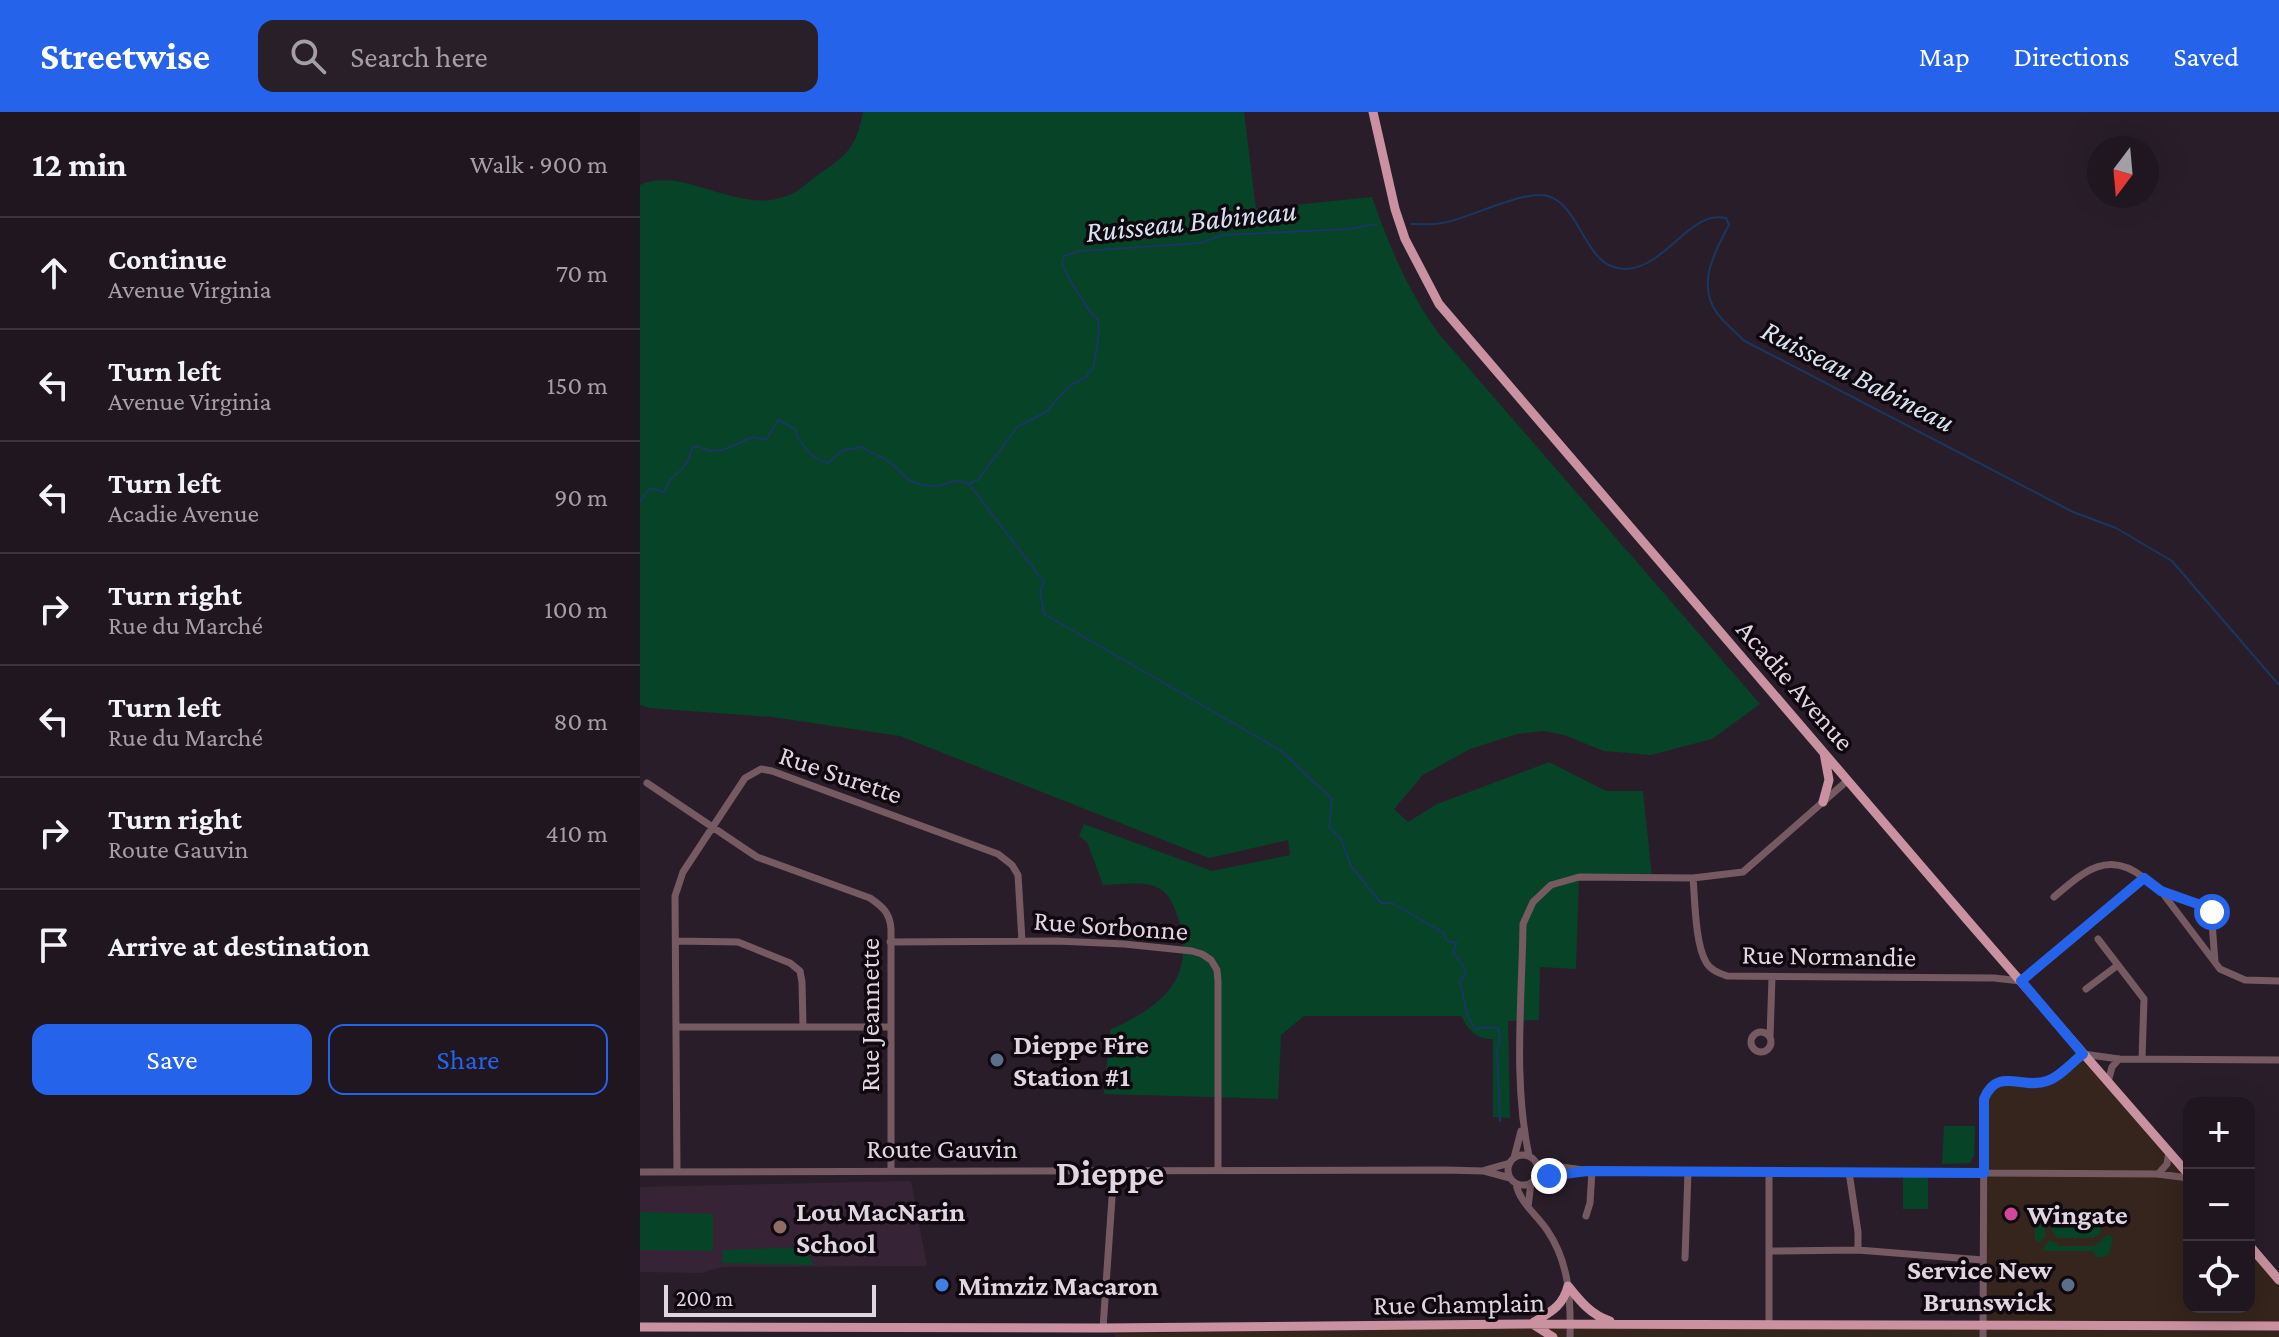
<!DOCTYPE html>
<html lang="en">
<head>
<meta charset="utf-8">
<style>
  :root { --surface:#201620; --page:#281f29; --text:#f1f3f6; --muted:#a29fa5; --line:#3d353e; --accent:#2563eb }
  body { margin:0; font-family:"Crimson Pro",serif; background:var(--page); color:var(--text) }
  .controls { position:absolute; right:24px; bottom:24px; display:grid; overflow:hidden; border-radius:16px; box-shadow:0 8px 32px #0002 }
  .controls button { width:72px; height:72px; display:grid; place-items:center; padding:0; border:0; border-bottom:2px solid var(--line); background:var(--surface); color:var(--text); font:40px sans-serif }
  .compass { position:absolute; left:1447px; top:24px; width:72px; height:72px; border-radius:50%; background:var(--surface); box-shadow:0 8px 32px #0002; rotate:196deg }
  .scale { position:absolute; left:24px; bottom:20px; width:212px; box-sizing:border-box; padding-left:8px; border:4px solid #dfd6df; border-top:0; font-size:22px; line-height:28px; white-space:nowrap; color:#dfd6df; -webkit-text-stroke:6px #0f090f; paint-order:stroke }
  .stop { position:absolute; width:24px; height:24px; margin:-18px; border:6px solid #2563eb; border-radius:50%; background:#fff }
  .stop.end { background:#2563eb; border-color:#fff; box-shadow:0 2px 8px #0008 }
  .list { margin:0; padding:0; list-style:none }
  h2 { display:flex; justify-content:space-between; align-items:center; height:104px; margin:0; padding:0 32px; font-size:34px }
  h2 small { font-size:26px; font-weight:400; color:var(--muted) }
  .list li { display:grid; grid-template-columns:52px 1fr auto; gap:24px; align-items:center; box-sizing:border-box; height:112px; padding:0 32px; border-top:2px solid var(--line) }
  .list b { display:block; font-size:30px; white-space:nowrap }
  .list p { margin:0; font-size:26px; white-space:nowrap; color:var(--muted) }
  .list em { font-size:26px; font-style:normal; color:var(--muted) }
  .actions { display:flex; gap:16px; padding:24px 32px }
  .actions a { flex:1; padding:18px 0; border:2px solid var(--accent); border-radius:16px; text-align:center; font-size:28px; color:var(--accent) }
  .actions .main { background:var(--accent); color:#fff }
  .icon { flex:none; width:44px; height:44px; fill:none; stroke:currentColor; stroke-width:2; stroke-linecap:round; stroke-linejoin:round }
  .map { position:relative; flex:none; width:1639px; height:1225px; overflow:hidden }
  header { display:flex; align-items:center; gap:48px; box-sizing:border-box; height:112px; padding:0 40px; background:var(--accent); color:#fff }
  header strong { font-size:38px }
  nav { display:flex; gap:44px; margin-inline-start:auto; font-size:28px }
  .search { width:560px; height:72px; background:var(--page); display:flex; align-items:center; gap:20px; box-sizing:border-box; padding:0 28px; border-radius:16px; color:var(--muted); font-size:30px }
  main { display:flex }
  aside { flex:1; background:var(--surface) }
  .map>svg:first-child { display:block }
  .commercial { fill:#35251c }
  .built { fill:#362436 }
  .green { fill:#074327 }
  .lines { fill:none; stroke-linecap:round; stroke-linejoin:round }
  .stream { stroke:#183761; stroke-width:2 }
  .minor { stroke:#765a61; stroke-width:7 }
  .major { stroke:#ca92a0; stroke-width:9 }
  .route { stroke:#2563eb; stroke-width:10 }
  .service-dot { fill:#5c6f8a; stroke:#0f090f; stroke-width:3 }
  .hotel-dot { fill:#d1479c; stroke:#0f090f; stroke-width:3 }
  .education-dot { fill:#8d6e63; stroke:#0f090f; stroke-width:3 }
  .shop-dot { fill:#3f7fe0; stroke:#0f090f; stroke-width:3 }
  .labels { text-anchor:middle; stroke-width:7; stroke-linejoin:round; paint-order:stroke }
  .street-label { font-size:28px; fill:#dfd6df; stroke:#0f090f }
  .poi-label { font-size:28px; font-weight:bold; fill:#dfd6df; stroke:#0f090f; text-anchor:start }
  .water-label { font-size:30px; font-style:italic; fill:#d8e3f1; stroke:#0f090f }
  .district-label { font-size:36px; font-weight:bold; fill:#dfd6df; stroke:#0f090f }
</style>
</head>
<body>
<header>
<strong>Streetwise</strong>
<div class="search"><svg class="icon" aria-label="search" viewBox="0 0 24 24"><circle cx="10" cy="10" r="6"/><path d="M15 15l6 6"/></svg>Search here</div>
<nav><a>Map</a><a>Directions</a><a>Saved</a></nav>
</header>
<main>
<aside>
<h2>12 min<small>Walk · 900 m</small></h2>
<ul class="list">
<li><svg class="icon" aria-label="ahead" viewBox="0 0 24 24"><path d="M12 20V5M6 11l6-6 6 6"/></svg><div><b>Continue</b><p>Avenue Virginia</p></div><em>70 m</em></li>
<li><svg class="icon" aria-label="left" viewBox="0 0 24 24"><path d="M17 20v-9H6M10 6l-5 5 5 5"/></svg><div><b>Turn left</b><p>Avenue Virginia</p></div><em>150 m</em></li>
<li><svg class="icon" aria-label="left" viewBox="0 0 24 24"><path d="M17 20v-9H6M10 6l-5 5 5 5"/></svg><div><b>Turn left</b><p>Acadie Avenue</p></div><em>90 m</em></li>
<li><svg class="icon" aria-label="right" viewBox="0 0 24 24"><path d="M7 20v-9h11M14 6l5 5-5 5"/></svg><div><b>Turn right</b><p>Rue du Marché</p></div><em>100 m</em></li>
<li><svg class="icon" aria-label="left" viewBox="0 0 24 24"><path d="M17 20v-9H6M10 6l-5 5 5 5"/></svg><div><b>Turn left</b><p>Rue du Marché</p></div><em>80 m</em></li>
<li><svg class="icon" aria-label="right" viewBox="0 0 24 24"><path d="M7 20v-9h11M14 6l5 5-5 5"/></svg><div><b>Turn right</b><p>Route Gauvin</p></div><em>410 m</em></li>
<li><svg class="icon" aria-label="arrive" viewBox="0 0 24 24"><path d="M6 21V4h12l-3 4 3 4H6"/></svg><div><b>Arrive at destination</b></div></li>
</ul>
<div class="actions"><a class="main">Save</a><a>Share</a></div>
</aside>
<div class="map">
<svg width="1639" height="1225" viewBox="0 0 1639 1225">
  <rect width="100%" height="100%" fill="#2a1d2a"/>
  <path class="commercial" d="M1443 942 1549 1063V1195H1609V1133L1639 1168V1225H475V1222L891 1212 1342 1213 1344 992 1357 970 1409 969Z"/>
  <path class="built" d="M271 1069 287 1154 82 1155 61 1161 0 1160V1075Z"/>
  <path class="green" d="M223 0H604L616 97 732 85C750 136 767 177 799 222L1120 592 1072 627 1011 643 964 639 924 623 904 619 877 622 830 637 783 663 754 697 768 710 797 692 909 650 966 679H1003L1012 765 939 766 936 857 900 855 899 908 868 909 870 1006 853 1005V927C836 927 829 919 821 904H664L641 923 638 987 464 982 470 918C519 895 554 871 540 812 537 802 532 786 523 779 509 767 480 773 463 773L447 730 439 724 444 712 572 759 650 743 648 728 569 746 260 624 132 605 9 596 0 593V73C45 53 99 105 149 83 160 79 170 68 179 62 207 44 217 33 223 0Z
    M1304 1014H1335L1334 1044 1330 1051 1302 1052Z
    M1263 1065H1288V1097H1263Z
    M1395 1098H1469L1471 1111 1467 1112C1457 1099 1416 1099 1405 1111V1125L1398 1131 1395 1128Z
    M0 1100 73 1102V1139L0 1138Z
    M1419 1109 1455 1110 1460 1115 1461 1121 1453 1126H1417L1411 1117 1413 1112Z
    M1468 1123 1473 1125 1470 1140 1465 1145H1455L1454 1139H1405L1403 1137 1409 1128 1417 1131 1418 1134H1454Z
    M166 1135 173 1153 82 1151 83 1138Z"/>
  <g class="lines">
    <path class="stream" d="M771 112C781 112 792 113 802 111 829 107 884 77 908 84 943 95 944 158 986 157 1027 155 1049 98 1086 106L1089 113C1075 139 1056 172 1077 201 1084 211 1095 219 1103 228L1433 400 1476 416 1532 449 1639 573
      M330 371 338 368 377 315 406 300 429 274 446 265 454 254 459 219 458 208 448 197 427 163 422 151 424 144 440 139 561 131 583 123 709 117 737 112
      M0 390 10 376 25 380C27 362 47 363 52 336L57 334 69 339 83 338 113 325 126 328 138 308 155 317C159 331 172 348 188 351L203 338 223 335C230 341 237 343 245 347 267 361 262 372 292 374 307 375 314 364 329 372L404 470 400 479 404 502 640 638 692 687 689 715 701 727 711 754 741 791H752L804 821 807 829 817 831 813 840 823 853 826 863 820 868 827 903 835 917 847 915 858 916 860 926 857 938 860 1009"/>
    <path class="minor" d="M7 671 117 745 230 786C243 795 250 801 251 817V1059
      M1053 766C1055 788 1055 831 1066 850 1070 858 1079 861 1087 864L1354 866 1381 869 1504 766 1521 779 1580 857 1605 868 1639 869
      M1521 779 1571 797 1575 850
      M1414 785C1443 760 1468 737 1504 766
      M1458 827 1504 887 1502 947
      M36 829 98 830 150 851 160 859 162 870 163 915
      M250 830 417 829 484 832 552 839 562 842 571 848 577 858 578 869V1058
      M1446 877 1478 853
      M38 915H250
      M1111 930a10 10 0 1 1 20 0a10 10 0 1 1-20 0Z
      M1130 925 1132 865
      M1468 970 1472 955 1479 947
      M868 1058a15 15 0 1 1 30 0a15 15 0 1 1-30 0Z
      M889 1044C873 969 882 889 883 812L893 790 911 773 939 765 1053 766 1103 760 1208 668
      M874 1046 881 1019
      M897 1052 952 1059 1517 1062 1549 1066
      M845 1058 870 1051
      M0 1060 804 1058 844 1059 870 1066
      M37 1060 35 784 43 760 105 666 121 657 132 659 358 742 372 753 378 763 382 829
      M1519 1061 1527 1052 1529 1039
      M895 1067 936 1061
      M876 1072C880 1091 896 1102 907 1118 929 1150 931 1187 930 1225
      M888 1095 891 1071
      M946 1104 950 1091 952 1059
      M1218 1138 1343 1148
      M1129 1139 1218 1138V1120L1209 1060
      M1045 1146 1048 1060
      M1129 1212V1060
      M463 1216 474 1057
      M1343 1225 1344 987C1357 954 1383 978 1407 969 1420 965 1432 950 1443 942L1479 947 1639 948"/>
    <path class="major" d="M733 0 755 97 765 127 799 192 1329 810 1549 1063
      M1183 690 1189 668 1184 641
      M1609 1133 1639 1168
      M928 1174C940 1189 951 1203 970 1209
      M894 1210C911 1200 923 1194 928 1174
      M894 1213 913 1225
      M0 1215 463 1216 891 1212 1639 1214"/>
  </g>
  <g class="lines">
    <path class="route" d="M909 1064 947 1059 1344 1061V987C1357 954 1383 978 1407 969 1420 965 1432 950 1443 942L1381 869 1504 766 1521 779 1569 796 1572 800"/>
  </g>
  <g class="service-dot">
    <circle cx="357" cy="948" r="8"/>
    <circle cx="1428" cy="1173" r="8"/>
  </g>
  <circle class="hotel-dot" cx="1371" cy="1102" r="8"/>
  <circle class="education-dot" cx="140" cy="1115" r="8"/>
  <circle class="shop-dot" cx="302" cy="1173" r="8"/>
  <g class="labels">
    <g class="street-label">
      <text transform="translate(1156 573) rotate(49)" y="10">Acadie Avenue</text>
      <text transform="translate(201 662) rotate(19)" y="10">Rue Surette</text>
      <text transform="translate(471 813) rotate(4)" y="10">Rue Sorbonne</text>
      <text transform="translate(1189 843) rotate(1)" y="10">Rue Normandie</text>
      <text transform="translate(229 903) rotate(-90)" y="10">Rue Jeannette</text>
      <text x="302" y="1046">Route Gauvin</text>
      <text transform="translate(819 1191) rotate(-1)" y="10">Rue Champlain</text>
    </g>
    <g class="poi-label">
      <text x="373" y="942">Dieppe Fire<tspan x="373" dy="32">Station #1</tspan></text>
      <text x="156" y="1109">Lou MacNarin<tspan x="156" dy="32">School</tspan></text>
      <text x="1387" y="1112">Wingate</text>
      <text x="1412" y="1167" text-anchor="end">Service New<tspan x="1412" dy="32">Brunswick</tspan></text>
      <text x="318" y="1183">Mimziz Macaron</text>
    </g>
    <g class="water-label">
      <text transform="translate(551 109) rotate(-6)" y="10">Ruisseau Babineau</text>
      <text transform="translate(1218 264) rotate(27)" y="10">Ruisseau Babineau</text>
    </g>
    <g class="district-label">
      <text x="470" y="1073">Dieppe</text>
    </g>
  </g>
</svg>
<div class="controls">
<button>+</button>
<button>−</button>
<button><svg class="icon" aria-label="locate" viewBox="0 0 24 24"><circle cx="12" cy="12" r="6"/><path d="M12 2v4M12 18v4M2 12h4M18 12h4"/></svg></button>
</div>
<svg class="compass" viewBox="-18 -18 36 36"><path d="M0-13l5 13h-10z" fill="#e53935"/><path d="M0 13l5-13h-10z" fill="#a29fa5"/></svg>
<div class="scale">200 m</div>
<div class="stop" style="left:1572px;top:800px"></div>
<div class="stop end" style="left:909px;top:1064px"></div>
</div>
</main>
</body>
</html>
